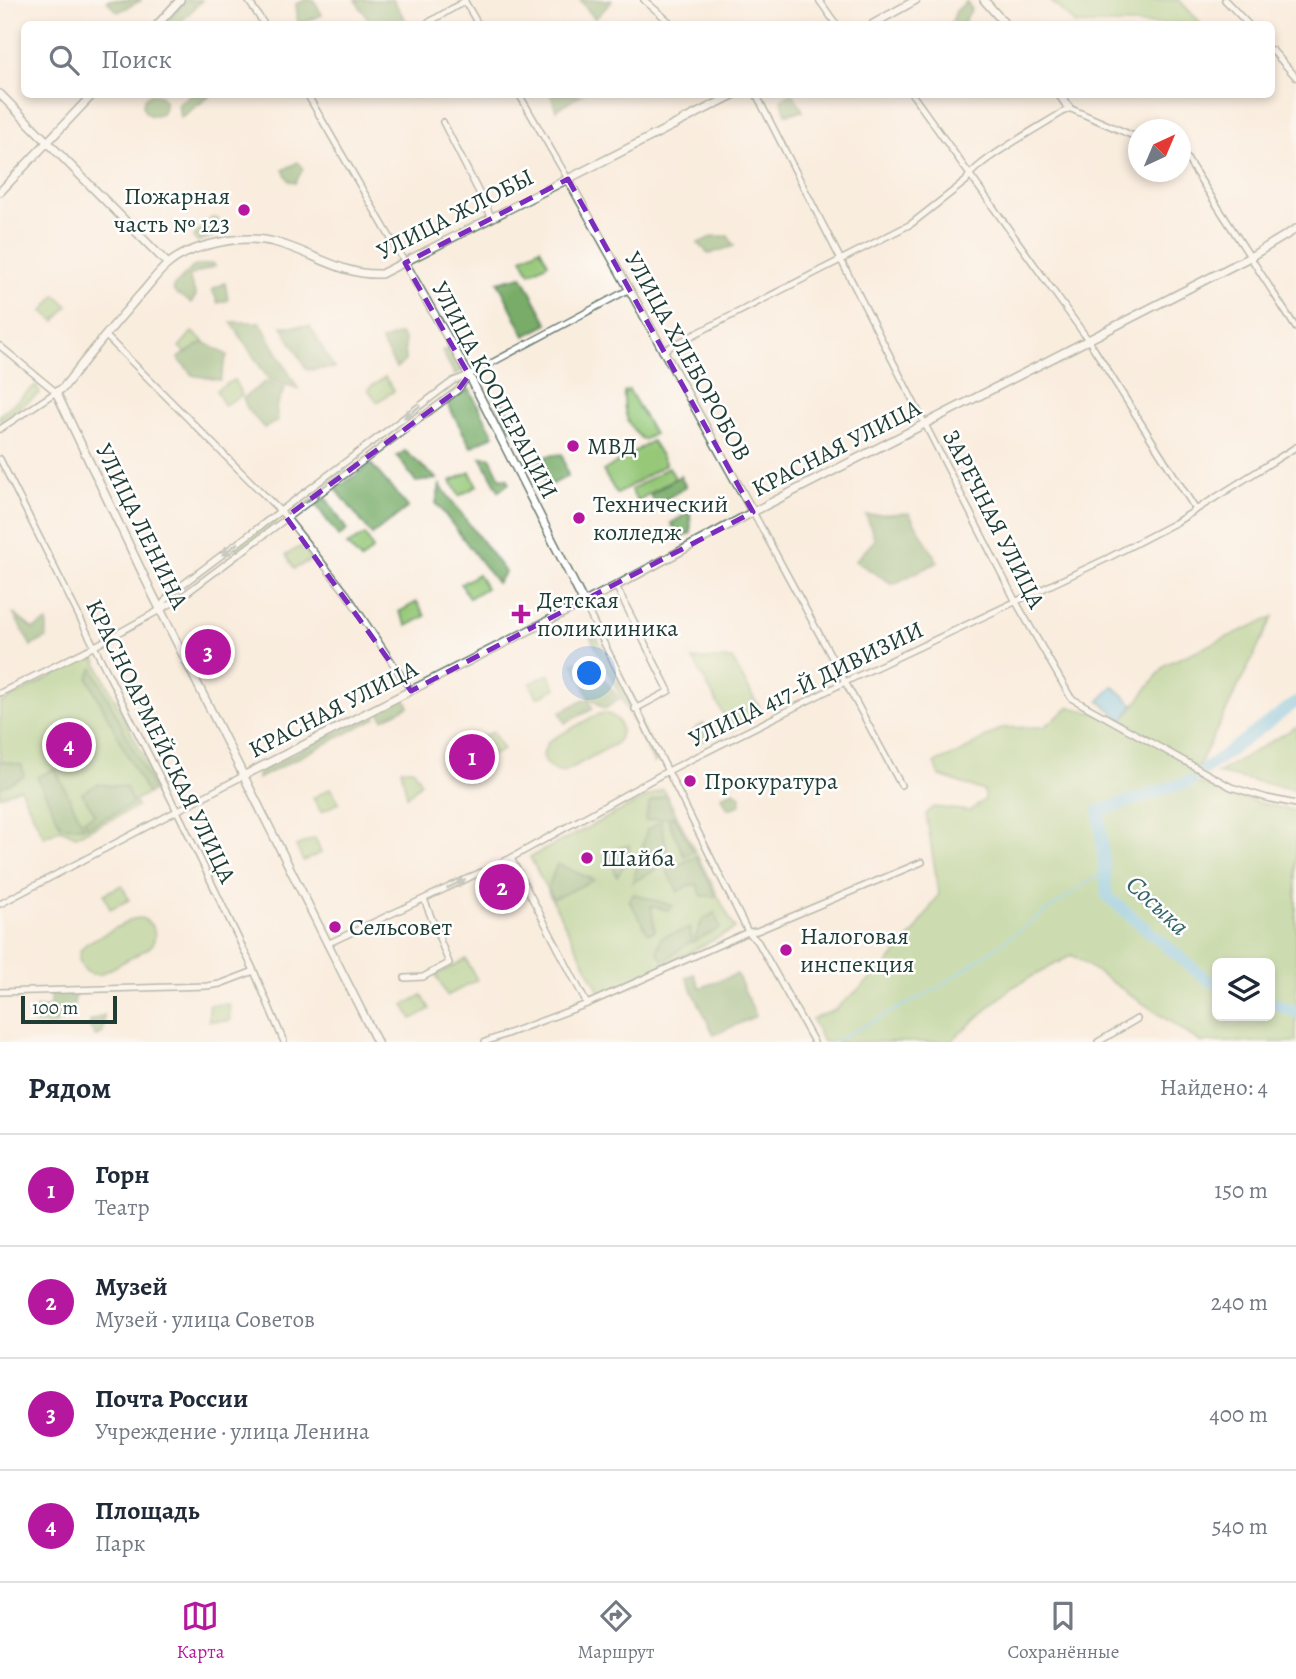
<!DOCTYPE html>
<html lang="ru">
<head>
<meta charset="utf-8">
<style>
  :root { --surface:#fff; --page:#f2f2f3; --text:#1f2937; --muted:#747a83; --line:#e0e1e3; --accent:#b5179e }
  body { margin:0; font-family:Alegreya,serif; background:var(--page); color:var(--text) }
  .controls { position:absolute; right:21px; bottom:21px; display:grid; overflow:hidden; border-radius:10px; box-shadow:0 4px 10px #0003 }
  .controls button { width:63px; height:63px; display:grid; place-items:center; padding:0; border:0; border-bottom:2px solid var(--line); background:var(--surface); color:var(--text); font:35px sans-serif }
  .compass { position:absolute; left:1128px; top:119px; width:63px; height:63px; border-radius:50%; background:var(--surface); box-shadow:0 4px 10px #0003; rotate:44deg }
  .scale { position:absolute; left:21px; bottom:18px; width:96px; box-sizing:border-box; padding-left:7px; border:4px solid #1f3d34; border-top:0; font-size:19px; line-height:24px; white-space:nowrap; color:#1f3d34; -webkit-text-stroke:5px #fff; paint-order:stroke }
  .you { position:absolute; left:590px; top:674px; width:24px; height:24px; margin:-18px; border:5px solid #fff; border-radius:50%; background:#1a73e8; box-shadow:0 0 0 10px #1a73e833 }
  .badge { display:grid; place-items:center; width:46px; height:46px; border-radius:50%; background:var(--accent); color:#fff; font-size:23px; font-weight:700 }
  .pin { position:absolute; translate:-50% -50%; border:4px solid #fff; box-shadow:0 2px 7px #0006 }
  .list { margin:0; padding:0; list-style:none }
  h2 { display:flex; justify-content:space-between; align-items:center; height:91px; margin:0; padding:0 28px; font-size:30px }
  h2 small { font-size:23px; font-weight:400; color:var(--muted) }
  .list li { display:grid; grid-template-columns:46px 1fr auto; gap:21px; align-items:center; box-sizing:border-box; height:112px; padding:0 28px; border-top:2px solid var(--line) }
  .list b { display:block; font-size:26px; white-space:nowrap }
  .list p { margin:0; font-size:23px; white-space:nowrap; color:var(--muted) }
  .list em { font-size:23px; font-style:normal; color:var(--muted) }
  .icon { flex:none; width:38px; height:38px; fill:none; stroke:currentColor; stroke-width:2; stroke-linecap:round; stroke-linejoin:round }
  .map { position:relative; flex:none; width:1296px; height:1042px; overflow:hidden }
  .search { position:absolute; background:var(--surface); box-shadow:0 4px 10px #0003; left:21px; right:21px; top:21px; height:77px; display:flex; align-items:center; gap:18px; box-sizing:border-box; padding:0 24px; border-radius:10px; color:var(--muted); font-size:26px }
  .sheet { height:539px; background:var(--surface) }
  nav { display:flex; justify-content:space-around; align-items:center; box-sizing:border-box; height:98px; border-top:2px solid var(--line); background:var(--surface); font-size:19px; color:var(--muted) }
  nav a { display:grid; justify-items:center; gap:4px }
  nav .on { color:var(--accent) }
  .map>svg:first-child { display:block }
  .green { fill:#96c878; stroke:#5a8256; stroke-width:2; fill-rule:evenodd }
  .forest { fill:#78ac68; stroke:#4c744e; stroke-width:2 }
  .water { fill:#69c2e7; stroke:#44808e; stroke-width:2 }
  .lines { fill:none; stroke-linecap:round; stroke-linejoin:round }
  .stream { stroke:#69c2e7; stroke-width:2 }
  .river { stroke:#69c2e7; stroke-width:12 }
  .minor-casing { stroke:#6b7b70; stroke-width:8 }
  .tertiary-casing { stroke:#6b7b70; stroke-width:10 }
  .minor { stroke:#fff; stroke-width:5 }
  .tertiary { stroke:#fff; stroke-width:7 }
  .oneway { fill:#8f9e9a }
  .marked { fill:none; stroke:#7b2cbf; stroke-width:5; stroke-dasharray:14 9; stroke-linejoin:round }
  .poi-dot { fill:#b5179e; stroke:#fff; stroke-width:2.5 }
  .labels { text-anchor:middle; stroke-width:5; stroke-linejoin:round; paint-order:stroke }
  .poi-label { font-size:24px; fill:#1f3d34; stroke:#fff; text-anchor:start }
  .street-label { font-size:24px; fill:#1f3d34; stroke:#fff }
  .water-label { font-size:26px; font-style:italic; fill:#35656a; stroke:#fff }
</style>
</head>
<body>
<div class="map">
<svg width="1296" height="1042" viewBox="0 0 1296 1042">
  <rect width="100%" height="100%" fill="#fff"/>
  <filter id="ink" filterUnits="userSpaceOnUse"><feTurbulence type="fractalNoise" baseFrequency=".0143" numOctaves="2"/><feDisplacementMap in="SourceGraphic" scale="14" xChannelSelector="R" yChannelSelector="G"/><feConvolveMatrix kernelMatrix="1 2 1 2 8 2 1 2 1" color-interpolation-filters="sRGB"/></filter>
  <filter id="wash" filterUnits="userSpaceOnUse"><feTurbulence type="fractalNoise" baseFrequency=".00686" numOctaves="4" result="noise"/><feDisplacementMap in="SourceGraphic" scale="28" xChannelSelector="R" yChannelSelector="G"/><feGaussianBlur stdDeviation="1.57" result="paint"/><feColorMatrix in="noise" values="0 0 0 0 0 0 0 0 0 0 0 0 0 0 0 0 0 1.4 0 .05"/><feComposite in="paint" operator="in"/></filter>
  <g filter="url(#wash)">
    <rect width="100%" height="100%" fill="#f9edde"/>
    <path class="green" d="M1050 0H1179L1200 22 1198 24H1076Z
      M540 248 548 263 530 273 522 258Z
      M56 295 68 306 55 321 43 311Z
      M192 332 205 342 192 358 179 347Z
      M385 377 394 391 377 402 368 389Z
      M234 380 242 395 224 405 216 390Z
      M36 385 40 393 0 421V415Z
      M629 390 654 434 643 440C627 426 623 412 624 392Z
      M652 441 666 464 617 494 603 471Z
      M342 467 346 471 290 512 287 508Z
      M669 467 675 478 637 501 631 490Z
      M470 472 477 486 459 496 451 481Z
      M277 515 281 519 237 553 236 546Z
      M365 535 373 549 361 560 347 545Z
      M304 545 311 560 294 569 286 555Z
      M478 574 486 588 469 598 461 584Z
      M417 602 425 616 407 626 399 612Z
      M1273 617 1191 781 1256 802 1296 811V1042H1200L1072 955 1011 988 950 1042H823L812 1019 833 1011 885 967 916 930 939 894 926 814 933 807 970 811 985 799 984 791 940 776 934 763 961 752 1002 728 1044 727 1070 707 1123 720 1166 664ZM1217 963H1270V1016H1217Z
      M93 655 159 788 134 800 137 807 76 836 61 829 44 837 20 788 0 796V703Z
      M693 659H732L761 711 732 730Z
      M548 674 556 688 538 698 530 684Z
      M604 713C621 716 626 732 615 744L566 771C553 773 544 766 543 753L549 741 596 715Z
      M1296 727V790L1217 773Z
      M493 732 503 750 489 757 478 738Z
      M401 769H413L421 783 407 796Z
      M331 788 339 803 321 812 313 798Z
      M663 789 735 929 602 997 530 857Z
      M315 838 321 853 303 861 296 846Z
      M122 885 129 900 110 909 104 894Z
      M141 918C155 924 159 937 149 948L101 974C88 976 80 969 79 957L81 949 87 943 133 919Z
      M466 959 477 980 447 996 436 975Z
      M422 995 430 1009 412 1019 404 1005Z
      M229 1004 230 1021H209V1005Z
      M55 1007 56 1024H35V1008Z"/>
    <path class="forest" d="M142 0 118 12 107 1 108 0Z
      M185 0H202L179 24H165Z
      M306 0H314L322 15 298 24 296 4Z
      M355 0H393L408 24H372Z
      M580 0H611L612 1 595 19Z
      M966 2 972 9 964 21 966 24H951L956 11Z
      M143 105a11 11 0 1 1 22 0a11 11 0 1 1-22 0Z
      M193 94 207 95 209 97 180 118 178 103Z
      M791 94 794 95 803 111 786 114 781 99Z
      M551 95V94L581 95 556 110Z
      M298 162 303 169 295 183 289 181 283 170Z
      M212 218 218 219 219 234 197 242 193 237Z
      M714 236H728L734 246 709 254 698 243Z
      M213 263 215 266 189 276 196 296 191 303 174 292 173 287 193 267Z
      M522 276 548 324 525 336 498 282Z
      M225 283 228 300 218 303 212 289Z
      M231 322H260L298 389 269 380Z
      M282 326H310L334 368 307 370Z
      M400 334 405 341V361L396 368 381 341Z
      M204 342 227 355 220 380 192 375 178 358Z
      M450 347 463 370 455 375 442 351Z
      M265 382 285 388 276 407 278 421 264 428 248 410 243 398Z
      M469 389 494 435 471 447 447 403Z
      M500 396 518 428 512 431 495 399Z
      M405 451 437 479 416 482 397 456Z
      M562 454 568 476 549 486 536 467 547 456Z
      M481 457H490L500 478 508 479 509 483 499 491Z
      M371 464 408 507 372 535 336 489Z
      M680 476 686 487 656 505 650 495Z
      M440 485 505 572 497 583 436 503Z
      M326 498 347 530 339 537 316 505Z
      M690 512 691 533 680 538 671 523Z
      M909 513 938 562 893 584 855 561 875 540 866 515Z
      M13 613 33 629 47 622V638L31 646Z
      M594 631 658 760 654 763 588 632Z
      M588 658 619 699 605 709 590 698 573 663Z
      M93 668 154 790 147 794 88 678Z
      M404 698 409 706 383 719 378 710Z
      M588 698 593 709 565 723 560 712Z
      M374 713 376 718 257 779V772Z
      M704 724 710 738 696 743 692 733 697 727Z
      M0 761 22 765 24 776 0 788Z
      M55 769 84 827 61 826 37 777Z
      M98 784 126 787 133 804 87 827 84 820 95 814 82 793Z
      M734 791 741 797 740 805 728 809 721 796Z
      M666 795 676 816 645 821 650 802Z
      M676 818 693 852 684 856 668 820Z
      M661 821 670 862 633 882 647 830Z
      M629 845 631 855 617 876 610 860 618 848Z
      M696 856 716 896H702L697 884 687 886 678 892 667 871Z
      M557 864 594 880 553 899 548 888Z
      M634 894 673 906 668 910 651 906 655 931 648 933 629 900Z
      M715 913 720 928 693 942 703 919Z
      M691 928V941L664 961 657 952 661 937Z
      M694 974 700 988 737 974 756 1016 714 1035 686 977Z
      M76 992 71 1019 55 1022 50 1007V993Z
      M104 1015 103 1033 96 1036 90 1028V1021Z"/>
    <path class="water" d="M1113 686 1134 705 1123 720 1099 701Z"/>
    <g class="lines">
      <path class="stream" d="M833 1042 938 988 1105 870"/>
      <path class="river" d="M1205 769 1296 702
        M1191 781 1099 811 1107 896 1207 980 1217 983
        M1270 1002 1296 1012"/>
    </g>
  </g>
  <g filter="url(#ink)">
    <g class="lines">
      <defs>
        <path id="minor" d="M248 0 264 24
          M464 0 478 24
          M644 0 672 24
          M819 0 836 24
          M1225 0 1248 24
          M426 24 465 1
          M1272 50 1296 77
          M307 94 405 263
          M519 94 568 179
          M756 94 1016 602 1071 698 1231 787 1267 798 1296 804
          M912 94 1089 341 1196 510
          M443 122 492 218
          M1180 148 1296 328
          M105 335 286 517 346 593 411 691
          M0 346 56 392 0 429
          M662 351 911 224 966 181C971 163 1049 122 1069 108L1138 138
          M0 459 182 821 254 971 284 1042
          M753 512 901 785
          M616 586 669 691 635 709
          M584 603 748 932 758 942 814 1042
          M159 609 170 594 453 381 469 375 628 290
          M0 693 95 646 176 601 458 390 469 375
          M511 858 587 1004
          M0 904 243 776
          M327 944 511 858 666 772 845 682 1108 558 1175 523 1296 447
          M405 978 423 977 449 963 424 899
          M0 992 207 986 220 984 254 971
          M485 1042 587 1004 748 932 757 931 922 862
          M1098 1042 1137 1019"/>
        <path id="tertiary" d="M984 0 1005 24
          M158 24 180 0
          M873 24 916 0
          M0 94 168 264
          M1059 94 1069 108
          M568 179 753 512
          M0 192 93 94
          M405 263 469 375 584 603
          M243 776 616 586 753 512 1250 257 1296 229
          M377 1042 153 595 56 392 63 388C87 357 112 327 138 297 148 287 156 274 167 265 191 244 243 234 274 242 311 251 342 276 381 274L735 94"/>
      </defs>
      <use href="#minor" class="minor-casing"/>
      <use href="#tertiary" class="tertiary-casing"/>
      <use href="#minor" class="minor"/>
      <use href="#tertiary" class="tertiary"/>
    </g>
    <defs><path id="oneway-solid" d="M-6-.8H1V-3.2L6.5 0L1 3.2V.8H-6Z" transform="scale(1.75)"/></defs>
    <g class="oneway">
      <use href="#oneway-solid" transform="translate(412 412) rotate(143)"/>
      <use href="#oneway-solid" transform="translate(313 497) rotate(-36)"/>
      <use href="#oneway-solid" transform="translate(230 549) rotate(143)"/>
      <use href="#oneway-solid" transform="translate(456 884) rotate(-25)"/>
    </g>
  </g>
  <path d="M0 0H1296V1042H0ZM568 179 753 512 411 691 286 517 458 390 469 375 405 263Z" fill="#f9edde" fill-opacity=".55" fill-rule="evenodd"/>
  <path class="marked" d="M568 179 753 512 411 691 286 517 458 390 469 375 405 263Z"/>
  <g class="poi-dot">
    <circle cx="244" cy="210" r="7"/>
    <circle cx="573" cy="446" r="7"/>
    <circle cx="579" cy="518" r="7"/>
    <path d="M517.5 603.5h7v7h7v7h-7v7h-7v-7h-7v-7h7z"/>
    <circle cx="690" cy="781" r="7"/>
    <circle cx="587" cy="858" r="7"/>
    <circle cx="335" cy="927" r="7"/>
    <circle cx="786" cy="950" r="7"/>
  </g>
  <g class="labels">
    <g class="poi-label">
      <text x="230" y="204" text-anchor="end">Пожарная<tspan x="230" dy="28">часть № 123</tspan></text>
      <text x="587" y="454">МВД</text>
      <text x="593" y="512">Технический<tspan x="593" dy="28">колледж</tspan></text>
      <text x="537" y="608">Детская<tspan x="537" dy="28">поликлиника</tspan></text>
      <text x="704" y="789">Прокуратура</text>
      <text x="601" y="866">Шайба</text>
      <text x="349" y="935">Сельсовет</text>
      <text x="800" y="944">Налоговая<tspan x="800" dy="28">инспекция</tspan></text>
    </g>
    <g class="street-label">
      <text transform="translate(455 214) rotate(-27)" y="8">УЛИЦА ЖЛОБЫ</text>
      <text transform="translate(688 356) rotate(61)" y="8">УЛИЦА ХЛЕБОРОБОВ</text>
      <text transform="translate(495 390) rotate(62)" y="8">УЛИЦА КООПЕРАЦИИ</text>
      <text transform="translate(836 448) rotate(-27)" y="8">КРАСНАЯ УЛИЦА</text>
      <text transform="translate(994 519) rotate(63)" y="8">ЗАРЕЧНАЯ УЛИЦА</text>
      <text transform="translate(142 526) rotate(64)" y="8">УЛИЦА ЛЕНИНА</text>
      <text transform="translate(806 684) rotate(-26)" y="8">УЛИЦА 417-Й ДИВИЗИИ</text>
      <text transform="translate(333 709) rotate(-27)" y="8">КРАСНАЯ УЛИЦА</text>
      <text transform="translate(161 741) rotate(64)" y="8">КРАСНОАРМЕЙСКАЯ УЛИЦА</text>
    </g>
    <g class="water-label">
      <text transform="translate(1158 905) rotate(43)" y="9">Сосыка</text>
    </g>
  </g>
</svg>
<div class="controls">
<button><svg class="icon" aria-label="layers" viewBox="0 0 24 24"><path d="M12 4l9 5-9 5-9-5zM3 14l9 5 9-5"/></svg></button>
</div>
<svg class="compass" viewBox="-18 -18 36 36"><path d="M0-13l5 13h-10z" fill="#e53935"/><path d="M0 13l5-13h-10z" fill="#747a83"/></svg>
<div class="scale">100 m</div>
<div class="you"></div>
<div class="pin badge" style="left:472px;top:757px">1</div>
<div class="pin badge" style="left:502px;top:887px">2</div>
<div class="pin badge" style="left:208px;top:652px">3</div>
<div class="pin badge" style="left:69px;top:745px">4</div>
<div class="search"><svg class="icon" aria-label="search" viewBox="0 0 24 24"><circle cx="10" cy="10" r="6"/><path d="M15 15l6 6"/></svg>Поиск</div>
</div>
<section class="sheet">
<h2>Рядом<small>Найдено: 4</small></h2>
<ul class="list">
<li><span class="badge">1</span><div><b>Горн</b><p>Театр</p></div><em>150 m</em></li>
<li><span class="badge">2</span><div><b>Музей</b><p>Музей · улица Советов</p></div><em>240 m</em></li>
<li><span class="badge">3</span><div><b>Почта России</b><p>Учреждение · улица Ленина</p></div><em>400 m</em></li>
<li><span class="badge">4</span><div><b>Площадь</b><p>Парк</p></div><em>540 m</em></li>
</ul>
</section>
<nav>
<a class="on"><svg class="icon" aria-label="map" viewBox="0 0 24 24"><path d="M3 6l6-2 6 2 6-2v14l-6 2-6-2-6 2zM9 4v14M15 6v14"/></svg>Карта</a>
<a><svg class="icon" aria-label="directions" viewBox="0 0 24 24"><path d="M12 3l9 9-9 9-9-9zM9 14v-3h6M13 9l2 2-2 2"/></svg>Маршрут</a>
<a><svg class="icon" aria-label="saved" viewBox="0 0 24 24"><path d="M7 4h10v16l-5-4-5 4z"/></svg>Сохранённые</a>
</nav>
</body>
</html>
